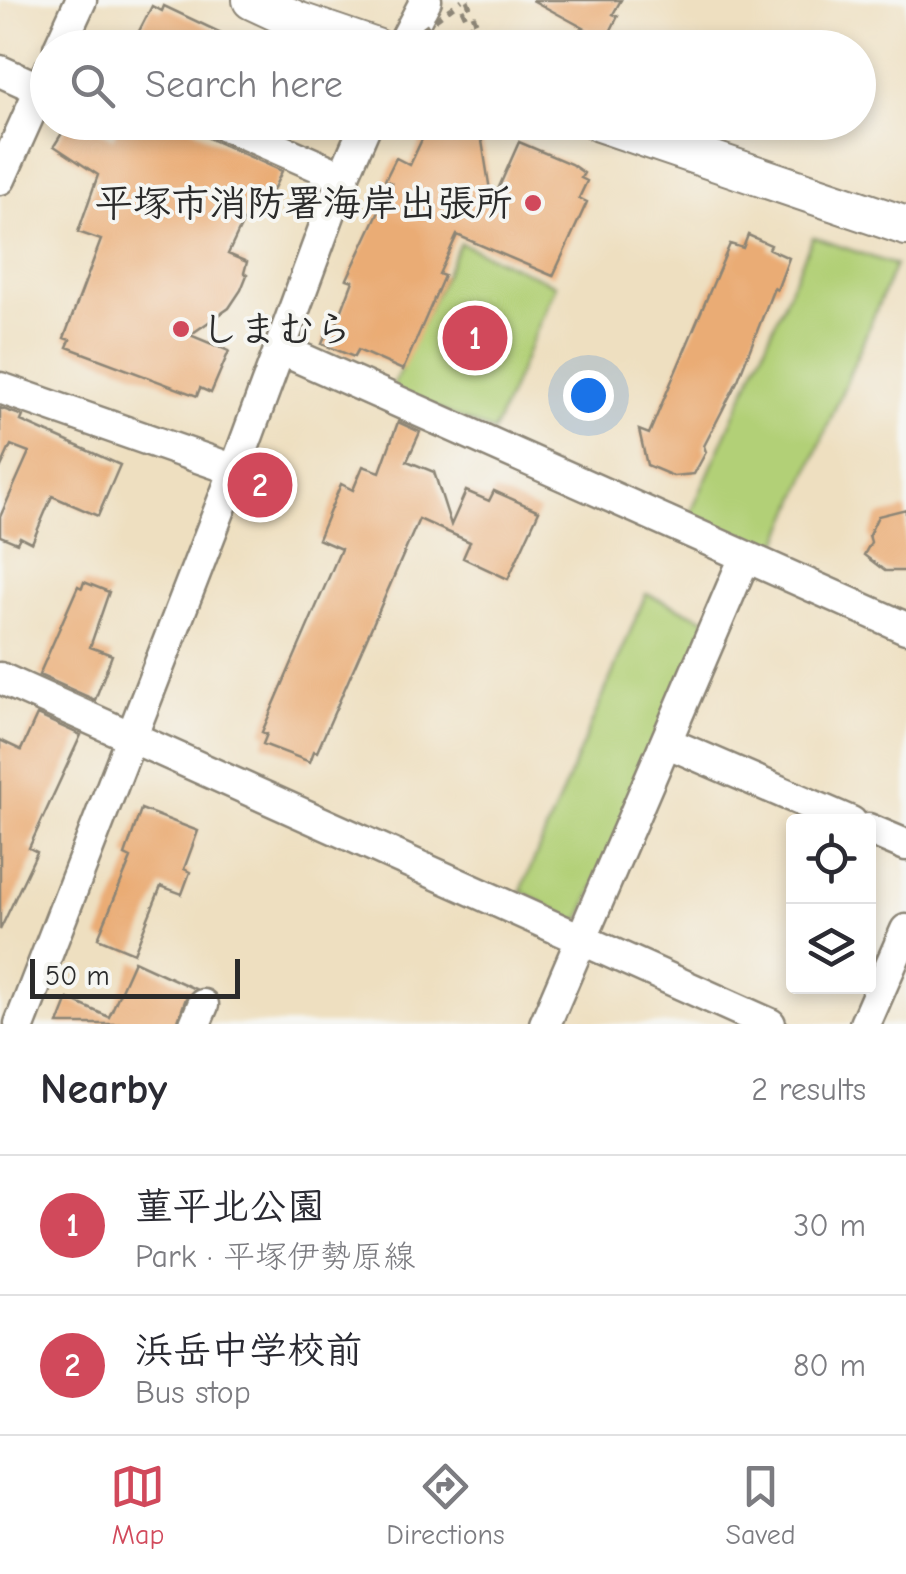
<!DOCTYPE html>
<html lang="en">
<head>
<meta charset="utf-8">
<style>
  :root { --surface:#fff; --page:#f2f2f3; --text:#2b2b33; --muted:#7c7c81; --line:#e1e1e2; --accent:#d1495b }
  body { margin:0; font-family:"Comic Neue","Klee One",sans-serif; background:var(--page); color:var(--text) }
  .controls { position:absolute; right:30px; bottom:30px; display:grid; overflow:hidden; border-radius:10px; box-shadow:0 5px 15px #0003 }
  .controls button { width:90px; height:90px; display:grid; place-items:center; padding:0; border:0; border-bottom:2px solid var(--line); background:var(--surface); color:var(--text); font:50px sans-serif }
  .scale { position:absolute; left:30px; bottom:25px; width:210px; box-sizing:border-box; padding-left:10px; border:5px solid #2b2b2b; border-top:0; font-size:28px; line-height:35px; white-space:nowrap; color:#2b2b2b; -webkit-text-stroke:8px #f6f6f2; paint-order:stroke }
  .you { position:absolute; left:588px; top:395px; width:35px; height:35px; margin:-25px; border:8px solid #fff; border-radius:50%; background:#1a73e8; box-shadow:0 0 0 15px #1a73e833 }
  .badge { display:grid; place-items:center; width:65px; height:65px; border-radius:50%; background:var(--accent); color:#fff; font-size:32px; font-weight:700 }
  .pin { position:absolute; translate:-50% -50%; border:5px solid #fff; box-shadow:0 2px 10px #0006 }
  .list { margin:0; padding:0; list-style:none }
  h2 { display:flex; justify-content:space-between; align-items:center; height:130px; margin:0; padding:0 40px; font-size:42px }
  h2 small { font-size:32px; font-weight:400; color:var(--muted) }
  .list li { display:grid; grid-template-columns:65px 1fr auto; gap:30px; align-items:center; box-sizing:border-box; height:140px; padding:0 40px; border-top:2px solid var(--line) }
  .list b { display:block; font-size:38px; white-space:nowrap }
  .list p { margin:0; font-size:32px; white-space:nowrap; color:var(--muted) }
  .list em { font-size:32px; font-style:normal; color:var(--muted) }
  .icon { flex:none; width:55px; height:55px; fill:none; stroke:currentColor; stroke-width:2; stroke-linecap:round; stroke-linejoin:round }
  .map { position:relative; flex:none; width:906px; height:1024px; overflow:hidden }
  .search { position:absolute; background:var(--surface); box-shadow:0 5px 15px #0003; left:30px; right:30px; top:30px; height:110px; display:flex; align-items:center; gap:25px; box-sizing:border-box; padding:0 35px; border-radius:55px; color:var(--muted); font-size:38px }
  .sheet { height:410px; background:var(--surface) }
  nav { display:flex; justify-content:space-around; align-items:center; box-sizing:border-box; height:140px; border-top:2px solid var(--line); background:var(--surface); font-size:28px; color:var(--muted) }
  nav a { display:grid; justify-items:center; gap:5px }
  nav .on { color:var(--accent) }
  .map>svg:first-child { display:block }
  .green { fill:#b2d077; stroke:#6e7e51; stroke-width:2.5 }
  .building { fill:#eaac75 }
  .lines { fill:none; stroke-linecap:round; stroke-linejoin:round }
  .minor-casing { stroke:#8c8576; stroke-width:35 }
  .major-casing { stroke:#8c8576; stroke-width:42 }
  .path { stroke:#8c8576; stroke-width:5; stroke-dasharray:8 8; stroke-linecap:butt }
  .minor { stroke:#fff; stroke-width:30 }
  .major { stroke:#fff; stroke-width:38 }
  .path-bridge { stroke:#8c8576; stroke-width:5; stroke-dasharray:8 8; stroke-linecap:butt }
  .poi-dot { fill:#d1495b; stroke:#f6f6f2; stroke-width:4 }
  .labels { text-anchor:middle; stroke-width:8; stroke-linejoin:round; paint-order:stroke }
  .poi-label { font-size:38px; font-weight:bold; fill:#2b2b2b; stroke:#f6f6f2; text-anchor:end }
</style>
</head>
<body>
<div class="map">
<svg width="906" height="1024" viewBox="0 0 906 1024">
  <rect width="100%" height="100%" fill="#f6f6f2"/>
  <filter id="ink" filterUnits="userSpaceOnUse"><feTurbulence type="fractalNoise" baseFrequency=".01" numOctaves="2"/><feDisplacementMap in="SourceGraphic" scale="20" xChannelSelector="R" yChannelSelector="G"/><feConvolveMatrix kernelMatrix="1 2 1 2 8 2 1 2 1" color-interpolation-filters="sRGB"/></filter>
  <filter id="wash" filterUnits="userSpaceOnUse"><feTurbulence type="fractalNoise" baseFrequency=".0048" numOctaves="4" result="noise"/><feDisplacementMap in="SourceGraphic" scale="40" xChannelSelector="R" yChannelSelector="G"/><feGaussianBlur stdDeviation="2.25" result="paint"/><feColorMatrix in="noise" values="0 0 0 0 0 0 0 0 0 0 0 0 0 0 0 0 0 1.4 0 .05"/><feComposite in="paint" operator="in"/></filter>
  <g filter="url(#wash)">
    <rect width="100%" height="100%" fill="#eedfc0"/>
    <path class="green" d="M813 237 895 265 775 552 690 515Z
      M460 243 556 285 493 432 391 390Z
      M646 594 708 620 579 923 521 891Z"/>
    <g id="blocks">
      <path class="building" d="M532 0H621L613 14 618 16 606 40Z
        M152 6 162 11 164 6 253 48H152L135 39Z
        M69 122H86L113 139 120 122H182L210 139 282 171 265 207 253 201 228 254 247 262 244 273 247 275 241 290 229 308 190 335 229 351 211 393 200 388 197 396 67 347 70 340 64 338 101 240 78 232 98 175 54 146Z
        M441 122H479L492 203 519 142 571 164 584 173 581 178 587 181 579 198 587 202 553 276 457 235 439 274 444 276 403 370 358 350 354 357 322 344 330 324 336 326 353 281 347 279 392 183 385 180 396 158 410 165 424 135 433 139Z
        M748 235 771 245 769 249 789 258 777 290 774 288 738 380 704 446 706 452 694 474 673 476 647 465 639 430 649 434 730 244 743 248Z
        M0 408 23 416 21 421 120 465 98 516 52 496 32 543 20 537 17 543 0 536V517L29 452 11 445 0 469Z
        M398 422 420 432 407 461 434 472 451 525 466 491 489 501 494 491 539 511 508 579 463 558 470 542 419 519 317 752 314 751 310 762 263 744 267 734 262 732 341 549 318 539 341 484 353 490 363 466 380 472Z
        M906 509V571H885L864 555 871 542 869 535 878 516Z
        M84 582 109 592 90 647 112 655 95 700 39 675 78 586 82 588Z
        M37 715 81 735 29 848 37 852 0 930V740L21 750Z
        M141 809 198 831 184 869 190 872 182 894 161 886 134 953 98 938 131 858 125 855Z
        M134 961 195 989 186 998 177 1024H58L68 999 109 1017Z"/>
    </g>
  </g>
  <g filter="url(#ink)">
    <use href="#blocks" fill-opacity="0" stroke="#8c8576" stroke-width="2.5"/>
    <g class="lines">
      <defs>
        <path id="minor" d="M59 48 81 0
          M401 48 426 0
          M0 71 40 89
          M218 122 343 177
          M0 179 48 72
          M280 349 906 628
          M0 388 235 470
          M0 678 770 1024
          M666 742 851 822
          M868 829 906 845
          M20 1024 235 470 343 177 367 122
          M195 1024 203 1005
          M545 1024 745 557
          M865 1024 906 930"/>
        <path id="major" d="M252 0 297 21 376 48
          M599 122 906 226"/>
      </defs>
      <use href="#minor" class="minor-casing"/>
      <use href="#major" class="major-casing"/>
      <path class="path" d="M351 0H360
        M467 0 480 32 499 40 517 42
        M462 9 471 28 480 32"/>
      <use href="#minor" class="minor"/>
      <use href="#major" class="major"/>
      <path class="path-bridge" d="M396 48 462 0"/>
    </g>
  </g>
  <g class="poi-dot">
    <circle cx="533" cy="203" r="10"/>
    <circle cx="181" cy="329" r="10"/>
  </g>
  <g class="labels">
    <g class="poi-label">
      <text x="513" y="216">平塚市消防署海岸出張所</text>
      <text x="201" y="342" text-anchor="start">しまむら</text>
    </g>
  </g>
</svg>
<div class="controls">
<button><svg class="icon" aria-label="locate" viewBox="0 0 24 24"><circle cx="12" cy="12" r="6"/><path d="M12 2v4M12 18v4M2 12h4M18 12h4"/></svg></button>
<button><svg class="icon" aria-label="layers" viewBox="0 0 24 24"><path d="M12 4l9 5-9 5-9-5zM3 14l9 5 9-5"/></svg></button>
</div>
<div class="scale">50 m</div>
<div class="you"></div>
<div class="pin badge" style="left:475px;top:338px">1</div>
<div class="pin badge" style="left:260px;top:485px">2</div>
<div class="search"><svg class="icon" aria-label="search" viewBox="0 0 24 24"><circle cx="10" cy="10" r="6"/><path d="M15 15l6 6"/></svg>Search here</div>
</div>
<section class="sheet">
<h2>Nearby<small>2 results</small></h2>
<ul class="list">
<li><span class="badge">1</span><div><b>菫平北公園</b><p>Park · 平塚伊勢原線</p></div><em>30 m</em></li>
<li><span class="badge">2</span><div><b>浜岳中学校前</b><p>Bus stop</p></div><em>80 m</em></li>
</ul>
</section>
<nav>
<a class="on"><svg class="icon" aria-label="map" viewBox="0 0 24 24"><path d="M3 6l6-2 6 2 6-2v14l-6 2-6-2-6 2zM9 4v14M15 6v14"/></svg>Map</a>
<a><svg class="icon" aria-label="directions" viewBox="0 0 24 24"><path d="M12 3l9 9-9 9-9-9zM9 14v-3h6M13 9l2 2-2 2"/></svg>Directions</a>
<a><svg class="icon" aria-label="saved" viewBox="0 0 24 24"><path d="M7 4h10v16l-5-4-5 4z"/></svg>Saved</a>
</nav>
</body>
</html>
